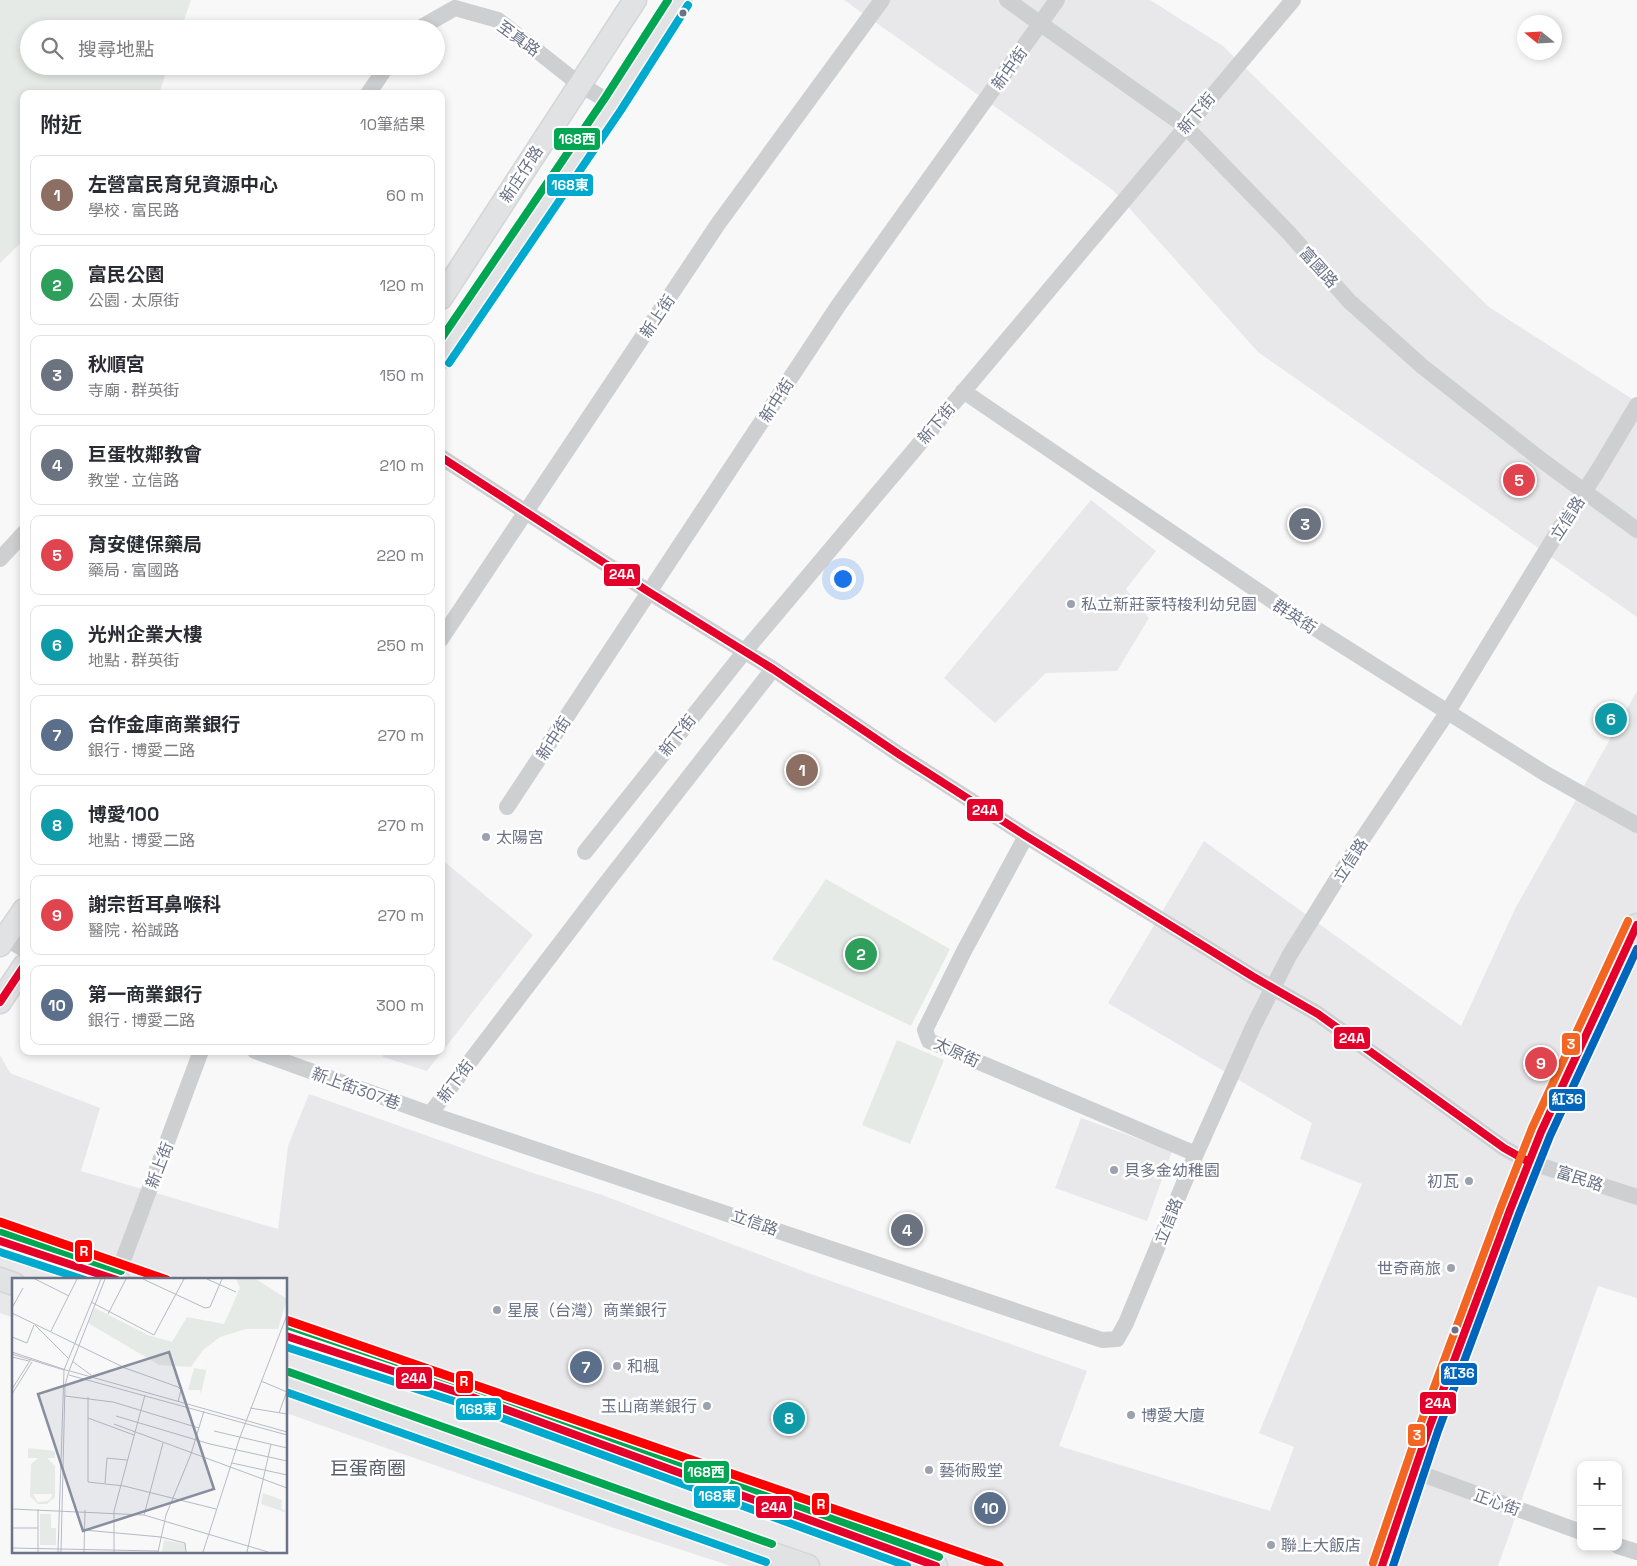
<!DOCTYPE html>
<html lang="zh-TW">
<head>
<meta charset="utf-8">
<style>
  :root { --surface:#fff; --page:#f2f2f3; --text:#2b2b33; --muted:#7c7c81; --line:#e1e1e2; --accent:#5e606b }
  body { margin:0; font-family:"Space Grotesk","Noto Sans TC",sans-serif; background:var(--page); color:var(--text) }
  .controls { position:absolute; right:15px; bottom:15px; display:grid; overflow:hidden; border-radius:10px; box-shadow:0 2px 8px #0003 }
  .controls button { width:45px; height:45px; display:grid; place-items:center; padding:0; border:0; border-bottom:1px solid var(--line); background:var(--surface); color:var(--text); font:25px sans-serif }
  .compass { position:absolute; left:1517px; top:15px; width:45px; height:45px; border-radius:50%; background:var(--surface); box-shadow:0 2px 8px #0003; rotate:288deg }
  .you { position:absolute; left:842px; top:578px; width:18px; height:18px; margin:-12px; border:4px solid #fff; border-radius:50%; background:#1a73e8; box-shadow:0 0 0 8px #1a73e833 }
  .badge { display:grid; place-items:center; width:32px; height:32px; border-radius:50%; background:var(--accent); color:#fff; font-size:16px; font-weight:700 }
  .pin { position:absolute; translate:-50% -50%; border:2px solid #fff; box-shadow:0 1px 5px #0006 }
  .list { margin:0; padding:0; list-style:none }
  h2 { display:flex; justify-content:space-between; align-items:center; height:65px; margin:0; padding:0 20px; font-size:21px }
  h2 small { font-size:16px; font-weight:400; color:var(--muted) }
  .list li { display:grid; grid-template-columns:32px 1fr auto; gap:15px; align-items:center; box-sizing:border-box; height:80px; margin:0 10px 10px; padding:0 10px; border:1px solid var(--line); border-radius:10px }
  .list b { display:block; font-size:19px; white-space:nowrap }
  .list p { margin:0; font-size:16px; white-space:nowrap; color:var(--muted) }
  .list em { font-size:16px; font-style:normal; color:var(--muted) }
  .icon { flex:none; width:28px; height:28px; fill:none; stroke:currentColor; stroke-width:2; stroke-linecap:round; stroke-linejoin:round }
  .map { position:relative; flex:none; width:1637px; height:1566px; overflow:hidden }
  .search { position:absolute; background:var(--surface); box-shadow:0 2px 8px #0003; left:20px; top:20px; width:425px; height:55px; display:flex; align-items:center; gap:12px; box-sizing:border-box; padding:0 18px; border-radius:28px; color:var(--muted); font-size:19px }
  .panel { position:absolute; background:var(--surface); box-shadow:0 2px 8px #0003; left:20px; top:90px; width:425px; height:965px; border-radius:10px }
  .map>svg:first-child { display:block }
  .built { fill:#e8e8ea }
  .green { fill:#e6eae6 }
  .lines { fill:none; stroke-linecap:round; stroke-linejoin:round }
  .secondary-casing { stroke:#d4d5d6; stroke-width:25 }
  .street { stroke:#cecfd1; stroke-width:16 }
  .secondary { stroke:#e1e2e3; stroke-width:22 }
  .bus-1-casing { stroke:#fff; stroke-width:11 }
  .bus-2-casing { stroke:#fff; stroke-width:11 }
  .bus-3-casing { stroke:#fff; stroke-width:11 }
  .bus-4-casing { stroke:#fff; stroke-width:11 }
  .bus-5-casing { stroke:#fff; stroke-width:11 }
  .bus-1 { stroke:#e4002b; stroke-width:8 }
  .bus-2 { stroke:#00a9ce; stroke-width:8 }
  .bus-3 { stroke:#00a651; stroke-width:8 }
  .bus-4 { stroke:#0065bd; stroke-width:8 }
  .bus-5 { stroke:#f26522; stroke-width:8 }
  .metro-1-casing { stroke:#fff; stroke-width:12 }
  .metro-1 { stroke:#f00; stroke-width:9 }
  .bus-dot { fill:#6a7287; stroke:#fff; stroke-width:2 }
  .poi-dot { fill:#9ca1af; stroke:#fff; stroke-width:2 }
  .labels { text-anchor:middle; stroke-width:5; stroke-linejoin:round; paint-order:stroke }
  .street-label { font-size:16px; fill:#6a7287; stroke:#fff }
  .poi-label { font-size:16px; fill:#6a7287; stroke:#fff; text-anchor:start }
  .quarter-label { font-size:19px; fill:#585e6c; stroke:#fff }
  .inset-road { fill:none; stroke:#b6bac4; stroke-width:1 }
  .view { fill:#888e9f; fill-opacity:0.15; stroke:#888e9f; stroke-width:2.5 }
  .inset-edge { fill:none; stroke:#6a7287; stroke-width:2.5 }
  .line-badge { stroke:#fff; stroke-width:2 }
  .badge-label { font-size:14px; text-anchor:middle; font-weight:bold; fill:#fff }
</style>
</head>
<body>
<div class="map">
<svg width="1637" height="1566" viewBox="0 0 1637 1566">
  <rect width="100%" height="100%" fill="#f8f8f8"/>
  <path class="built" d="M844 0H1150L1223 46 1489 307 1637 402V617L1258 352 1113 190Z
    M1091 500 1156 551 1126 589 1149 618 1117 671 1046 673 995 723 944 678Z
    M1637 691V1298L1598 1286 1498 1566H731L614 1528 286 1413V1280H14V1318L0 1313V1055L10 1073 100 1108 81 1171 278 1229 288 1146 309 1094 533 1173 602 1195 808 1273 1087 1371 1059 1446 1270 1511 1294 1447 1259 1433 1362 1184 1300 1159 1312 1123 1108 1003 1204 841 1461 1026 1515 909Z
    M441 859 533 935 427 1071 383 1057 384 1051H441Z
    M1081 1118 1172 1151 1147 1221 1055 1188Z"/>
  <path class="green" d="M0 0H191L181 29H29V66H168L159 94H24V240L0 263Z
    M826 879 950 949 911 1026 772 959Z
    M897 1040 944 1060 910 1144 862 1125Z"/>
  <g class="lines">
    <defs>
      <path id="secondary" d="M441 298 635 0
        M441 357 613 104 680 0
        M0 945 24 910
        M0 1002 24 966
        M0 1241 118 1280
        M0 1279 14 1284
        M286 1336 469 1396 936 1566
        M286 1381 634 1506 808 1566
        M1382 1566 1429 1428 1510 1210 1541 1132 1637 925"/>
    </defs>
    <use href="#secondary" class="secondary-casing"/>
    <path class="street" d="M1007 0 1185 126 1289 233 1349 301 1423 367 1544 462 1637 530
      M418 29 455 8 498 20 579 84 613 104
      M368 94 387 66
      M963 391 1283 608 1546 774 1637 825
      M441 457 649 592 773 669 900 755 1026 836 1252 976 1318 1014 1504 1148 1529 1162 1637 1197
      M0 559 24 533
      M441 639 718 224 882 0
      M507 807 838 306 1057 0
      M1026 836 964 951 925 1030 929 1041 1196 1154
      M585 852 745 651 1293 0
      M0 936 24 949
      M255 1051 430 1114 1102 1340 1117 1339 1126 1323 1196 1154 1253 1027 1289 956 1357 847 1447 713 1560 528 1597 472 1637 405
      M430 1114 603 887 773 669
      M116 1279 201 1051
      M1414 1471 1581 1532
      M1618 1546 1637 1552"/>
    <use href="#secondary" class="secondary"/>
    <defs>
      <path id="bus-1" d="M441 457 649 592 773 669 900 755 1026 836 1252 976 1318 1014 1504 1148 1529 1162
        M0 1002 24 966
        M0 1241 117 1280
        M286 1336 469 1396 936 1566
        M1382 1566 1429 1428 1510 1210 1541 1132 1637 925"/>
      <path id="bus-2" d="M449 363 621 110 688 5
        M0 1252 85 1280
        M286 1347 466 1405 907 1566
        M286 1392 766 1562"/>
      <path id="bus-3" d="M441 339 605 98 668 0
        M3 1232 121 1271
        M289 1326 472 1387 939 1557
        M289 1372 772 1544"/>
      <path id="bus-4" d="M1393 1566 1438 1431 1519 1214 1550 1136 1637 949"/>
      <path id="bus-5" d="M1373 1563 1420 1425 1501 1207 1532 1128 1628 921"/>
    </defs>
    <use href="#bus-1" class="bus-1-casing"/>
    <use href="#bus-2" class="bus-2-casing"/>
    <use href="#bus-3" class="bus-3-casing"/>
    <use href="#bus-4" class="bus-4-casing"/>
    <use href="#bus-5" class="bus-5-casing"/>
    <use href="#bus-1" class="bus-1"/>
    <use href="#bus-2" class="bus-2"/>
    <use href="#bus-3" class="bus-3"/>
    <use href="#bus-4" class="bus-4"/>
    <use href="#bus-5" class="bus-5"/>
    <defs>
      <path id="metro-1" d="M0 1222 167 1280
        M286 1320 999 1566"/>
    </defs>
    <use href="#metro-1" class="metro-1-casing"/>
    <use href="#metro-1" class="metro-1"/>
  </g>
  <g class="bus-dot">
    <circle cx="683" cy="13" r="4.5"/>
    <circle cx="1455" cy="1330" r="4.5"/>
  </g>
  <g class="poi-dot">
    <circle cx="1071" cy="604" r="5"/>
    <circle cx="486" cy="837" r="5"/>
    <circle cx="1114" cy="1170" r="5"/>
    <circle cx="1469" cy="1181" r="5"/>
    <circle cx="1451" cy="1268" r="5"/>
    <circle cx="497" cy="1310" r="5"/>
    <circle cx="617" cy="1366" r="5"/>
    <circle cx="707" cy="1406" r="5"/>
    <circle cx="1131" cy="1415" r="5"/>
    <circle cx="929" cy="1470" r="5"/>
    <circle cx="1271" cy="1545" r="5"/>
  </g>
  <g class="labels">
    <g class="street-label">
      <text transform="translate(519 38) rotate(36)" y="6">至真路</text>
      <text transform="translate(1009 68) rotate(-54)" y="6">新中街</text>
      <text transform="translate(1196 113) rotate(-50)" y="6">新下街</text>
      <text transform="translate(521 174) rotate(-57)" y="6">新庄仔路</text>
      <text transform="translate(1319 267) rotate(48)" y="6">富國路</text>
      <text transform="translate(657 316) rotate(-56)" y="6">新上街</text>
      <text transform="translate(776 400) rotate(-57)" y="6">新中街</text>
      <text transform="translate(936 423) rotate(-50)" y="6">新下街</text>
      <text transform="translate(1567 518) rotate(-57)" y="6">立信路</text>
      <text transform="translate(1295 616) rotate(33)" y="6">群英街</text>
      <text transform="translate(677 735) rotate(-52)" y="6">新下街</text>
      <text transform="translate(553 738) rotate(-57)" y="6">新中街</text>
      <text transform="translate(1350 860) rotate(-57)" y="6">立信路</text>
      <text transform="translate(957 1052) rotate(25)" y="6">太原街</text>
      <text transform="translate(455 1081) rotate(-53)" y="6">新下街</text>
      <text transform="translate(356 1088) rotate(20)" y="6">新上街307巷</text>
      <text transform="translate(159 1165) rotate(-69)" y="6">新上街</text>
      <text transform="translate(1580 1178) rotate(18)" y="6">富民路</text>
      <text transform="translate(1168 1221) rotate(-68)" y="6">立信路</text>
      <text transform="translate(755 1222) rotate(19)" y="6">立信路</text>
      <text transform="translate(1497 1502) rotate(20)" y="6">正心街</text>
    </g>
    <g class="poi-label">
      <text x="1081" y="610">私立新莊蒙特梭利幼兒園</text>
      <text x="496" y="843">太陽宮</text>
      <text x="1124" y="1176">貝多金幼稚園</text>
      <text x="1459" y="1187" text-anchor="end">初瓦</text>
      <text x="1441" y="1274" text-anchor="end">世奇商旅</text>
      <text x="507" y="1316">星展（台灣）商業銀行</text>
      <text x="627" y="1372">和楓</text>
      <text x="697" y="1412" text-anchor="end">玉山商業銀行</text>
      <text x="1141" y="1421">博愛大廈</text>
      <text x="939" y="1476">藝術殿堂</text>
      <text x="1281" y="1551">聯上大飯店</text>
    </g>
    <g class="quarter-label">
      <text x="368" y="1475">巨蛋商圈</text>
    </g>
  </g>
  <g transform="translate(12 1278)">
    <rect width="275" height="275" fill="#f8f8f8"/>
    <path d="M224 1H244L275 21 266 51H234L208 59 191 72 179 89 147 87 76 45 83 30 136 57 160 64 175 39 212 46 228 10ZM196 85 189 116 188 112H176L182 90 194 92ZM16 170 43 173V180H35L43 188V219L35 226H26L18 218 19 186 26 180H16ZM21 216H40V218L36 223 26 224ZM251 215 270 222 269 230 275 235 249 226ZM28 236H39V250H44V267H28ZM152 262 173 266V274H150Z" fill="#e6eae6" fill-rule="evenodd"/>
    <path class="inset-road" d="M23 1 57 18M131 1 193 30 198 29 210 1M195 1 224 14M79 24 142 57 172 1M0 30 11 10M0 35 113 90 166 109 169 112 166 124M96 36 114 1M23 47 56 80M39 53 65 1M0 59 15 65 22 47M0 74 57 93M0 76 52 92M0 79 17 83M60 83 79 97V101M52 92 89 1M57 93 93 1M58 93 275 154M57 97 275 157M249 103 275 114M0 111 19 81M0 116 20 84M53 118 101 124 187 150M76 119V204L112 208 204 231M238 130 275 136M267 135 275 113M104 138 198 166 275 183M76 140 122 157M102 146 275 210M202 153 275 170M220 185 275 197M93 205 95 180 115 182M0 231 132 237 256 274M132 237 151 165M0 250H26M72 252 149 259 173 265 174 274M0 270 146 273M26 274V231M46 274 52 92M49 274 53 107 57 93M72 274 73 232M102 274V233L133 117M146 274 154 237 179 176 192 133M191 274 228 159 275 37M235 274 259 166"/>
    <path class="view" d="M157 74 202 211 71 253 26 116Z"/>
    <rect width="275" height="275" class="inset-edge"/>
  </g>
  <g class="line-badge">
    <rect x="553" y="127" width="48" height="24" rx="5" fill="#00a651"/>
    <rect x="546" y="173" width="48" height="24" rx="5" fill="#00a9ce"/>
    <rect x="603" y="563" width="38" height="24" rx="5" fill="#e4002b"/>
    <rect x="966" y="798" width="38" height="24" rx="5" fill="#e4002b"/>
    <rect x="1333" y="1026" width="38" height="24" rx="5" fill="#e4002b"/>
    <rect x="1561" y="1032" width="20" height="24" rx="5" fill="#f26522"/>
    <rect x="1548" y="1088" width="38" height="24" rx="5" fill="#0065bd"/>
    <rect x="74" y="1239" width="19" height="24" rx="5" fill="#f00"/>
    <rect x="1440" y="1362" width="38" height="24" rx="5" fill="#0065bd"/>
    <rect x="395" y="1366" width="38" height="24" rx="5" fill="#e4002b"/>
    <rect x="455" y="1370" width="19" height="24" rx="5" fill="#f00"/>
    <rect x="1419" y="1391" width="38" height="24" rx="5" fill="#e4002b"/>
    <rect x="455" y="1397" width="47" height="24" rx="5" fill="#00a9ce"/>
    <rect x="1407" y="1423" width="19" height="24" rx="5" fill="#f26522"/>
    <rect x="683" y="1460" width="47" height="24" rx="5" fill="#00a651"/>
    <rect x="693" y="1485" width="48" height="24" rx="5" fill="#00a9ce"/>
    <rect x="811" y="1492" width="19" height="24" rx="5" fill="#f00"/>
    <rect x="755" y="1495" width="38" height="24" rx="5" fill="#e4002b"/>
  </g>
  <g class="badge-label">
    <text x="577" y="144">168西</text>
    <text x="570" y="190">168東</text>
    <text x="622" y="579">24A</text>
    <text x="985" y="815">24A</text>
    <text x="1352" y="1043">24A</text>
    <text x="1571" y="1049">3</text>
    <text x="1567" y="1104">紅36</text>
    <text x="84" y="1256">R</text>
    <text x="1459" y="1378">紅36</text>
    <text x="414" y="1383">24A</text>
    <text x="464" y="1386">R</text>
    <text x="1438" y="1408">24A</text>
    <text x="478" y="1414">168東</text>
    <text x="1417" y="1440">3</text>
    <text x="706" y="1477">168西</text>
    <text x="717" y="1501">168東</text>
    <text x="821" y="1509">R</text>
    <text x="774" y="1512">24A</text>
  </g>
</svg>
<div class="controls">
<button>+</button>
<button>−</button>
</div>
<svg class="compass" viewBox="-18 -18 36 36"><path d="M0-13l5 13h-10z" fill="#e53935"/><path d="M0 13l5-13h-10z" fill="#7c7c81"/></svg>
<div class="you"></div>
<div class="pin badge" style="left:802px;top:770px;background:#8d6e63">1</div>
<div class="pin badge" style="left:861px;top:954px;background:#2e9e5b">2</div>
<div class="pin badge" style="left:1305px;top:524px;background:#6b7280">3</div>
<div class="pin badge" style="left:907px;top:1230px;background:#6b7280">4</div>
<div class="pin badge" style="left:1519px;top:480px;background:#e0444e">5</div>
<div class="pin badge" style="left:1611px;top:719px;background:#0f9aa8">6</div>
<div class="pin badge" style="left:586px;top:1367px;background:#5c6f8a">7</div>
<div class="pin badge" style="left:789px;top:1418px;background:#0f9aa8">8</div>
<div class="pin badge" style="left:1541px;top:1063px;background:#e0444e">9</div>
<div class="pin badge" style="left:990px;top:1508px;background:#5c6f8a">10</div>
<div class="search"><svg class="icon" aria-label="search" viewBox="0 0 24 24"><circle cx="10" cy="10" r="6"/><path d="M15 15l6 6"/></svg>搜尋地點</div>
<section class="panel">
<h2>附近<small>10筆結果</small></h2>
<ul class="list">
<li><span class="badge" style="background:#8d6e63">1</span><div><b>左營富民育兒資源中心</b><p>學校 · 富民路</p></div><em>60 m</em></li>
<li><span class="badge" style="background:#2e9e5b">2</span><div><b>富民公園</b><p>公園 · 太原街</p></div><em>120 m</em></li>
<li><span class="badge" style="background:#6b7280">3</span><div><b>秋順宮</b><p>寺廟 · 群英街</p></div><em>150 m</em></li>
<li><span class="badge" style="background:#6b7280">4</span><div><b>巨蛋牧鄰教會</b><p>教堂 · 立信路</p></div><em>210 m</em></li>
<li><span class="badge" style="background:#e0444e">5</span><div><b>育安健保藥局</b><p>藥局 · 富國路</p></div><em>220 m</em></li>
<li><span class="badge" style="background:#0f9aa8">6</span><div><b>光州企業大樓</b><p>地點 · 群英街</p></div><em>250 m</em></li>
<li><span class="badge" style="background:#5c6f8a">7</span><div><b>合作金庫商業銀行</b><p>銀行 · 博愛二路</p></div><em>270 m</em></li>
<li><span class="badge" style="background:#0f9aa8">8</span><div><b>博愛100</b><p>地點 · 博愛二路</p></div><em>270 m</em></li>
<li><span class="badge" style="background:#e0444e">9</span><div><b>謝宗哲耳鼻喉科</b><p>醫院 · 裕誠路</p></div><em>270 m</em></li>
<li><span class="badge" style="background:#5c6f8a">10</span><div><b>第一商業銀行</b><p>銀行 · 博愛二路</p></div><em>300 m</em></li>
</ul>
</section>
</div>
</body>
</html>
